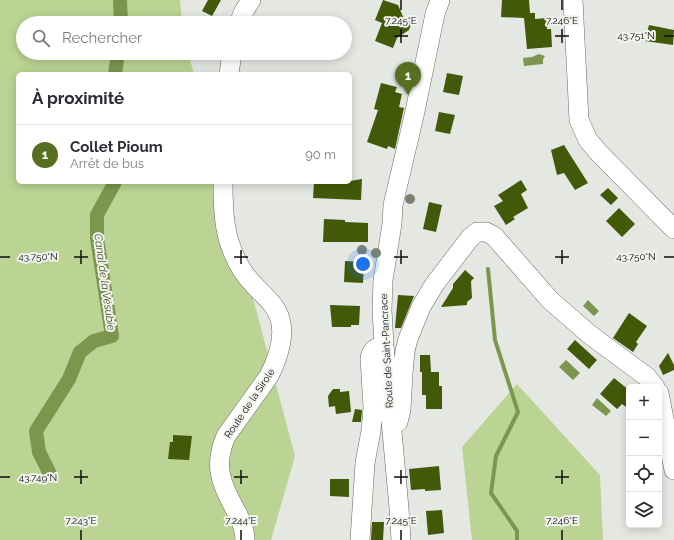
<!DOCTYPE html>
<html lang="fr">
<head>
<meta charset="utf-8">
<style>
  :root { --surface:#fff; --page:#f7f7f7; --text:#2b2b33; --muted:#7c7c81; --line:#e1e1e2; --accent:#566f21 }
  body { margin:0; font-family:Raleway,sans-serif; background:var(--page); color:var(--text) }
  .controls { position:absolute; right:12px; bottom:12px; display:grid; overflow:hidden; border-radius:6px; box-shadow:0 2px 10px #0003 }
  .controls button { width:36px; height:36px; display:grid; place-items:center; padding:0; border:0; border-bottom:1px solid var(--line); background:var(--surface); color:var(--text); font:20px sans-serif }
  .you { position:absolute; left:363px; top:264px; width:14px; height:14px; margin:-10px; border:3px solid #fff; border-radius:50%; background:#1a73e8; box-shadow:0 0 0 6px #1a73e833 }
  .badge { display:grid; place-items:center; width:26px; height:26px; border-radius:50%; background:var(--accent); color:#fff; font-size:13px; font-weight:700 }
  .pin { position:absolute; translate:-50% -33px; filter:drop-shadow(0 1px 2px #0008) }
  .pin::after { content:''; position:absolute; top:21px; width:14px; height:12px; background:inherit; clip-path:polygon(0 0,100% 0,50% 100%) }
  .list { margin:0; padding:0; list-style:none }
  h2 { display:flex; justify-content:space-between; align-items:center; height:52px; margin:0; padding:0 16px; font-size:17px }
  h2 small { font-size:13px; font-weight:400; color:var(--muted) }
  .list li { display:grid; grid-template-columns:26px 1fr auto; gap:12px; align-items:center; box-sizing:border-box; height:60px; padding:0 16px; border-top:1px solid var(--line) }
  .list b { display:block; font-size:15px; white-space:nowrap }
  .list p { margin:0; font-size:13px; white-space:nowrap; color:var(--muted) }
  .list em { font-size:13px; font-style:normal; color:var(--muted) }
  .icon { flex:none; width:22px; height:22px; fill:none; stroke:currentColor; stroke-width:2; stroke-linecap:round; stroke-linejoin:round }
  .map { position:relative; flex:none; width:674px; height:540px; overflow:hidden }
  .search { position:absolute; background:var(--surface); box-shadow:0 2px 10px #0003; left:16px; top:16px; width:336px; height:44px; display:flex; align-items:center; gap:10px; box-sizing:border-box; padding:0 14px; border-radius:22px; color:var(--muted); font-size:15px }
  .panel { position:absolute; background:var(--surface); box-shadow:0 2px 10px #0003; left:16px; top:72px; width:336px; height:112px; border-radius:6px }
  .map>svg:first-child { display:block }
  .green { fill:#bbd493 }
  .water { fill:#7c964e }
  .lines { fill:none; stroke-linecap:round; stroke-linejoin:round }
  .stream { stroke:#7c964e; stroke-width:4 }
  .canal { stroke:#7c964e; stroke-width:14 }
  .building { fill:#425909 }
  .minor-casing { stroke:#676965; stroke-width:20 }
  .minor { stroke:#fff; stroke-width:19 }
  .tree { fill:#7c826f }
  .ticks { fill:none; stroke:#0e0e0d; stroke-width:1.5 }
  .labels { text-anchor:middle; stroke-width:4; stroke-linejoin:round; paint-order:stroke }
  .street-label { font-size:10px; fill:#0e0e0d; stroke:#f2f4ef }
  .water-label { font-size:11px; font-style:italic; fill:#3f501b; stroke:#f2f4ef }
  .ticks-label { font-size:10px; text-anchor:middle; fill:#0e0e0d; stroke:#f2f4ef; stroke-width:4; stroke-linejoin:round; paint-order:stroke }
</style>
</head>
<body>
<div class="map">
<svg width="674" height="540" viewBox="0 0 674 540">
  <rect width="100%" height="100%" fill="#e5e7e2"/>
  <path class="green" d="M0 0H180L182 23H23V53H188L194 74H18V182H222L295 456 271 540H0Z
    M517 384 600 475 603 540H472L462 447Z"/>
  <path class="water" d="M539 54 545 56 543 59V64L524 66 523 58 532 57Z
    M588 300 599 311 594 316 583 306Z
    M566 360 580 373 573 380 559 367Z
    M597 398 611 411 606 416 592 405Z"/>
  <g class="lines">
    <path class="stream" d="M488 269 495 340 518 412 496 456 491 493 517 531V540"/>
    <path class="canal" d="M120 0 121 23
      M115 74 118 53
      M49 472 39 452 36 431 69 379 80 352 94 341 112 336 97 238V215L115 182"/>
  </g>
  <path class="building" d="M208 0H221L212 16 202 11Z
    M383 0 398 5 404 19 412 21 409 30 397 38 393 48 375 41 382 23 375 20Z
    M502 0H529L530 13H535V19L547 18V29H551L552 47 527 49 524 18 501 17Z
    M649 25 674 30 673 45 645 41Z
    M447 73 463 76 459 95 443 92Z
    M381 83 397 87 395 92 402 94 399 107 404 108 395 149 388 146 387 149 367 142 378 110 374 109Z
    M439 112 455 115 450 134 435 131Z
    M564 145 588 183 575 190 564 173 557 175 551 150Z
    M362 179 361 200 313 198 314 182H350V181Z
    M521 180 527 190 521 194 528 208 513 217 515 219 506 225 494 206 503 201 498 195Z
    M608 188 618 198 611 205 600 195Z
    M429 202 442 205 436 232 423 229Z
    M619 208 635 224 622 237 606 221Z
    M324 219 345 220V222L368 223V242H323Z
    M345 261 364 262 363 283 344 282Z
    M465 270 474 278 471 281 472 298 467 302V305L441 307 453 288V284Z
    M398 295 414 296 401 328H395Z
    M330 305 360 306 359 325H351V327H332Z
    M629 313 647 326 636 342 638 344 633 352 613 338Z
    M575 340 597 360 589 369 567 349Z
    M668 353 674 365V370L663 375 659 366Z
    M420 355H430L431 372H439V386H442V409H426V395H422V372H420Z
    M614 378 629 390V409L622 404 617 409 600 394Z
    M333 389H340V392L349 391 351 412 336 414 335 406 329 407 328 396Z
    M355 409 362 410 361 422H352Z
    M173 435 192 436 189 460 168 459 170 442H173Z
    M439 466 441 490 425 491V489L411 490 409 469Z
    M330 479H349V497L330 496Z
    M442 510 444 533 428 535 426 511Z
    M372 522H384L383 540H371Z"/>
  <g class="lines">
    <defs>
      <path id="minor" d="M573 0 579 120 588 140 599 153 674 229
        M239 23 244 11 251 0
        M229 74 232 53
        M223 182C223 215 224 241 242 270 250 283 263 293 272 304 290 325 280 354 269 376L226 436C213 466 221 484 236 511 241 520 245 529 245 540
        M659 393 674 470
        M398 422 401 410 403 373 405 351 408 339 421 307 434 285 470 238 477 232H486L494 236 550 300 589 334 647 377 655 387
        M360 540 365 463 371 431 373 407 370 358C372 349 376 348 384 345
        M401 540 399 508 384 345 382 310 383 280 392 224 393 205 414 116 435 14 440 0"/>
    </defs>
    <use href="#minor" class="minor-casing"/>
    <use href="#minor" class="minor"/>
  </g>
  <g class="tree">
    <circle cx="410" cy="199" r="5"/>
    <circle cx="362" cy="250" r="5"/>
    <circle cx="376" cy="253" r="5"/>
  </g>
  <path class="ticks" d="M401 0V10M562 0V10M401 29V43M562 29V43M394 36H408M555 36H569M664 36H674M81 250V264M241 250V264M401 250V264M562 250V264M0 257H10M74 257H88M234 257H248M394 257H408M555 257H569M664 257H674M81 470V484M241 470V484M401 470V484M562 470V484M0 477H10M74 477H88M234 477H248M394 477H408M555 477H569M81 530V540M241 530V540M401 530V540M562 530V540"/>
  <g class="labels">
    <g class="street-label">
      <text transform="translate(386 351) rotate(-93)" y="4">Route de Saint-Pancrace</text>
      <text transform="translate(249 403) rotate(-56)" y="4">Route de la Sirole</text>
    </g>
    <g class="water-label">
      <text transform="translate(105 282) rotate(82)" y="4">Canal de la Vésubie</text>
    </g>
  </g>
  <g class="ticks-label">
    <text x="401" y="24">7.245°E</text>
    <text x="562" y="24">7.246°E</text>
    <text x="636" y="39">43.751°N</text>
    <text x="38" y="260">43.750°N</text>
    <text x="636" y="260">43.750°N</text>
    <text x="38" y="481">43.749°N</text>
    <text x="81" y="524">7.243°E</text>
    <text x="241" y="524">7.244°E</text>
    <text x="401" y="524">7.245°E</text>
    <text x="562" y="524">7.246°E</text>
  </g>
</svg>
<div class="controls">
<button>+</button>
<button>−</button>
<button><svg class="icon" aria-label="locate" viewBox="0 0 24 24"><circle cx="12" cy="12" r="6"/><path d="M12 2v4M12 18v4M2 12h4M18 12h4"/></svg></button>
<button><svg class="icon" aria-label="layers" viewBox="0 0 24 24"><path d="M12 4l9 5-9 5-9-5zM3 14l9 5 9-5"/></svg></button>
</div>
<div class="you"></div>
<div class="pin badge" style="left:408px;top:95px">1</div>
<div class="search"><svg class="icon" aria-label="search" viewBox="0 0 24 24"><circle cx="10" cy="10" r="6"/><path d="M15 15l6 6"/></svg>Rechercher</div>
<section class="panel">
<h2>À proximité<small></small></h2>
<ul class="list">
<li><span class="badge">1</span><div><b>Collet Pioum</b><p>Arrêt de bus</p></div><em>90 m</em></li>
</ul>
</section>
</div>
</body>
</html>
